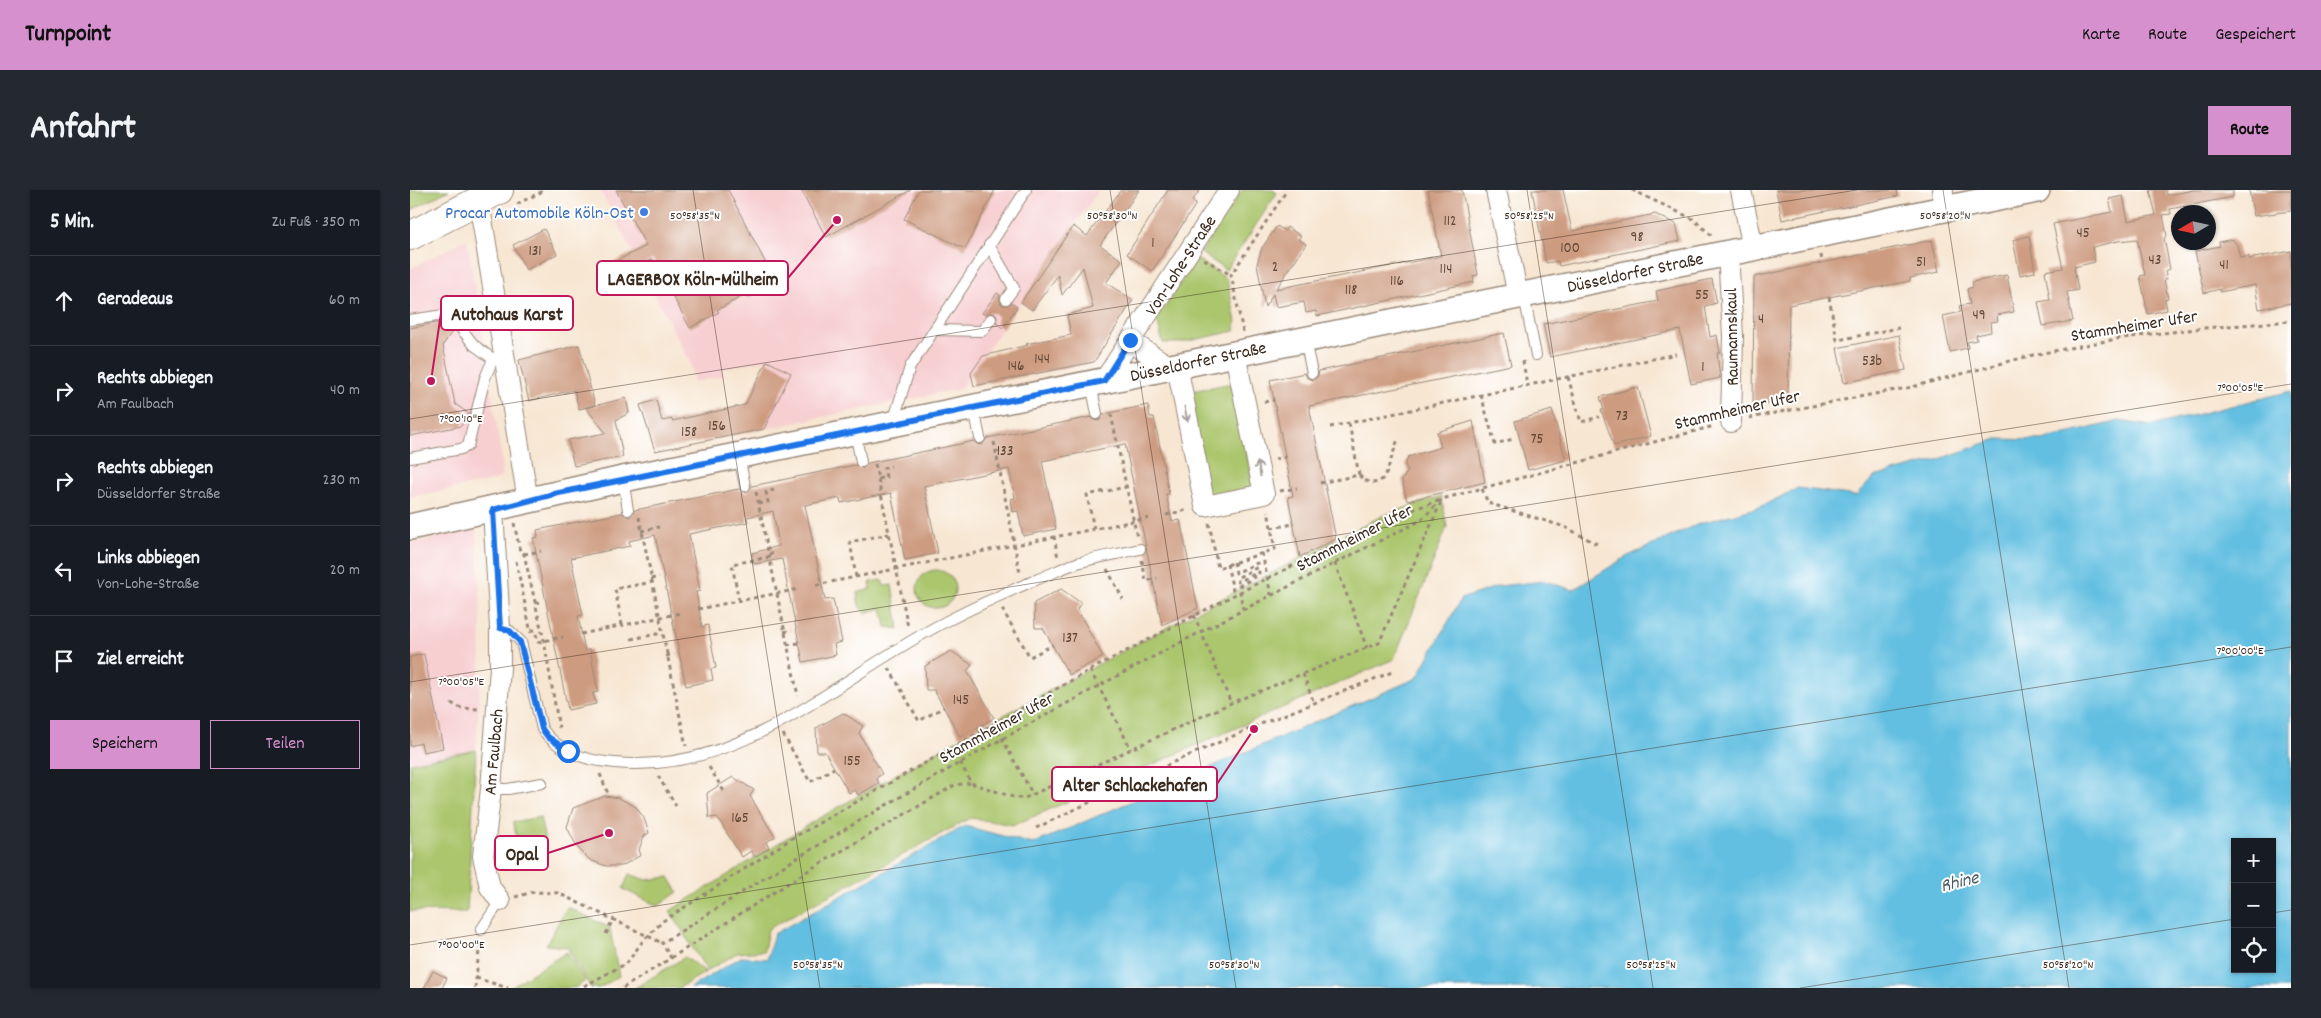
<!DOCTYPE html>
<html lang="de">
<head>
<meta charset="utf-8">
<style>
  :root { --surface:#171b24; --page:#242831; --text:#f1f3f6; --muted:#9ea1a6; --line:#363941; --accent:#d690ce }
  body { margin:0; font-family:Dekko,sans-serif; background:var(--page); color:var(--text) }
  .controls { position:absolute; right:15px; bottom:15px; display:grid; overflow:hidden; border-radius:0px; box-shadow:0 1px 4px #0004 }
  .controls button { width:45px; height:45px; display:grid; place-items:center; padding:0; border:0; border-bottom:1px solid var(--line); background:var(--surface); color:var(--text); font:25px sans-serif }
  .compass { position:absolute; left:1761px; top:15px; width:45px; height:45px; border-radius:50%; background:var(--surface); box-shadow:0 1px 4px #0004; rotate:261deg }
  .stop { position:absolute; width:15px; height:15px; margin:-11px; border:4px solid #1a73e8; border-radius:50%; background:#fff }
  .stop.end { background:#1a73e8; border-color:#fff; box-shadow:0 1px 5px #0008 }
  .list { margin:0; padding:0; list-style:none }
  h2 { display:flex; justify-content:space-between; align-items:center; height:65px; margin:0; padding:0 20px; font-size:21px }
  h2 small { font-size:16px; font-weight:400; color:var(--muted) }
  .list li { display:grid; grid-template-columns:32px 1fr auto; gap:15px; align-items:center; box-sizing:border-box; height:90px; padding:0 20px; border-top:1px solid var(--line) }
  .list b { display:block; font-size:19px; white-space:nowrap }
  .list p { margin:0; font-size:16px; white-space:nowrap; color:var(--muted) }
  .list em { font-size:16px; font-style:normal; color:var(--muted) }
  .actions { display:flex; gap:10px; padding:15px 20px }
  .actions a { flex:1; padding:11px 0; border:1px solid var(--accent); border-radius:0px; text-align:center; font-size:18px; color:var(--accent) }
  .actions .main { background:var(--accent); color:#111 }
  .icon { flex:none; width:28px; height:28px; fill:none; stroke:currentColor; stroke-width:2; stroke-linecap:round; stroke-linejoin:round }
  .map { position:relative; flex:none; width:1881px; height:798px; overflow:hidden; border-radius:0px }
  header { display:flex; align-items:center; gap:30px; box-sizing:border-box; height:70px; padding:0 25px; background:var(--accent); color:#111 }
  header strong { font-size:24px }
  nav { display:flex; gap:28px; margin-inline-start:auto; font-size:18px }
  .intro { display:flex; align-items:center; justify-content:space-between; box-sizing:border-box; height:120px; padding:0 30px }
  h1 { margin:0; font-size:35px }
  .button { padding:12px 22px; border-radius:0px; background:var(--accent); color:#111; font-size:18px; font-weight:700 }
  main { display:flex; gap:30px; padding:0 30px }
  aside { flex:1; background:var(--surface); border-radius:0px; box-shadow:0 1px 4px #0004 }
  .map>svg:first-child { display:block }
  .built { fill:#f7cfd1 }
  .green { fill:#abc66d; stroke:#737846 }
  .water { fill:#63bfe1; stroke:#4f7480; fill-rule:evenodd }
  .building { fill:#cd9b80 }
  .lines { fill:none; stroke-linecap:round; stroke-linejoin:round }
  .service-casing { stroke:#998878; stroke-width:12 }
  .minor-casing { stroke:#998878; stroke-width:22 }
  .tertiary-casing { stroke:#998878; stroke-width:28 }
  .primary-casing { stroke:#998878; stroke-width:30 }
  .path { stroke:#998878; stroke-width:3; stroke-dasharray:4 4; stroke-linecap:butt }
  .service { stroke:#fff; stroke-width:10 }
  .minor { stroke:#fff; stroke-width:20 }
  .tertiary { stroke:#fff; stroke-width:25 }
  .primary { stroke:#fff; stroke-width:28 }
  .oneway { stroke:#a79f9a }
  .route { stroke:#1a73e8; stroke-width:6 }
  .ticks { fill:none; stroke:#3b2a1e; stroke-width:1; stroke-opacity:0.45 }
  .shop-dot { fill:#3f7fe0; stroke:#fff; stroke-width:2 }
  .labels { text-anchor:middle; stroke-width:4; stroke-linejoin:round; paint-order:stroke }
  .number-label { font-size:15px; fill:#604636 }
  .shop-label { font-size:18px; fill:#366cbe; stroke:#fff; text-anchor:end }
  .street-label { font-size:18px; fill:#3b2a1e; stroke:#fff }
  .water-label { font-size:19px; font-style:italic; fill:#495e62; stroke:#fff }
  .ticks-label { font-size:12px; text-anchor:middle; fill:#3b2a1e; stroke:#fff; stroke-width:4; stroke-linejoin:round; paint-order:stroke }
  .leader { fill:none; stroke:#c2185b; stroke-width:2 }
  .callout-dot { fill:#c2185b; stroke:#fff; stroke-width:2 }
  .callout { fill:#fff; stroke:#c2185b; stroke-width:2 }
  .callout-label { font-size:19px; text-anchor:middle; font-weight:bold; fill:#3b2a1e }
</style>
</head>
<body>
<header>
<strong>Turnpoint</strong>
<nav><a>Karte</a><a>Route</a><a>Gespeichert</a></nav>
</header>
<div class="intro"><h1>Anfahrt</h1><a class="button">Route</a></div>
<main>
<aside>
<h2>5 Min.<small>Zu Fuß · 350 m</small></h2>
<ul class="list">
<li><svg class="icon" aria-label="ahead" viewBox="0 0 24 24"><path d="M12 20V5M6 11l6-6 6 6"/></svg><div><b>Geradeaus</b></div><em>60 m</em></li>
<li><svg class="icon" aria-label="right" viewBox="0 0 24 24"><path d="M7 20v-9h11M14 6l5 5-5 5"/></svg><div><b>Rechts abbiegen</b><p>Am Faulbach</p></div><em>40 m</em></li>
<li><svg class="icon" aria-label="right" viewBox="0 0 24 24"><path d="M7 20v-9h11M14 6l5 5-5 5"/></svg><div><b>Rechts abbiegen</b><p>Düsseldorfer Straße</p></div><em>230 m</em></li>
<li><svg class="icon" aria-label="left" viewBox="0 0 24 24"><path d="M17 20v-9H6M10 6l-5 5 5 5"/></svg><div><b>Links abbiegen</b><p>Von-Lohe-Straße</p></div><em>20 m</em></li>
<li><svg class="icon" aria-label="arrive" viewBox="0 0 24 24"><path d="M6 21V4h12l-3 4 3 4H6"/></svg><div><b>Ziel erreicht</b></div></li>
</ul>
<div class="actions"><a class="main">Speichern</a><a>Teilen</a></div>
</aside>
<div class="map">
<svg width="1881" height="798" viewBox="0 0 1881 798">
  <rect width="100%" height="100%" fill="#fff"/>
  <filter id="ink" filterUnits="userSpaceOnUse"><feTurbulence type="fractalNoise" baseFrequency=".02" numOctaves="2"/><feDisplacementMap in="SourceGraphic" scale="10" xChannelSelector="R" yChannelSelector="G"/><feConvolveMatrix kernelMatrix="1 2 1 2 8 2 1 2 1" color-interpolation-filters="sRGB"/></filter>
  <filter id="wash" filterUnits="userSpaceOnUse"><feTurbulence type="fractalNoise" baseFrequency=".0096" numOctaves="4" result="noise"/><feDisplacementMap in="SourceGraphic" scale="20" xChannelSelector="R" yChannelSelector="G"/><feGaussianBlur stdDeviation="1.12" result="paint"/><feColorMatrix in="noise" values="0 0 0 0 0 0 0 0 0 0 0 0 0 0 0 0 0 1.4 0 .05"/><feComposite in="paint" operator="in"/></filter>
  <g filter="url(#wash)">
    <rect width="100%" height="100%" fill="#f7e6d2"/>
    <path class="built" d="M190 0H689L550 199 354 239 381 183 356 170 312 179 313 186 284 192 280 172Z
      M57 49 93 277 91 287 82 291 0 307V79Z
      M66 340 71 420 70 499 66 559 0 573V353Z"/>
    <path class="green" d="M0 0H39L0 21Z
      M832 0H863L867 3 816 80 791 63Z
      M787 69 817 89 826 132 825 141 770 153H753L745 123 752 121Z
      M822 193 844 299 799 309 777 202Z
      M1031 306 1037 337 984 469 604 635 560 628 358 739 354 761 327 763 297 781 260 721 404 631 542 553 784 423 972 326Z
      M507 399a19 19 0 1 1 38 0a19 19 0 1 1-38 0Z
      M472 390 474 396 482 395 489 439 476 437 472 418 455 423 449 416 447 403 461 399 460 392Z
      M66 560 57 722 0 721V573Z
      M130 627 135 651 124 654 106 645 103 632Z
      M219 684 237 690 259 687 268 702 248 716 213 699Z
      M157 717 200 738 209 786 190 798H181L157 757 136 755Z
      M157 762 175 791 165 798H99Z
      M275 767 296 782 269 798H225Z"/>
    <path class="water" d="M1881 201V798H280L331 767 357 769 364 744 555 636 623 654 1007 488 1051 409 1089 396 1135 391 1163 400 1216 367 1291 333 1350 317 1388 298 1446 306 1464 287 1521 272 1587 249 1632 250 1709 231 1741 236ZM1825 652H1862V779H1825Z"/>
    <g id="blocks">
      <path class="building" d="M206 0H318L366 93 337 108 335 105 307 120 309 122 280 138 243 69 207 88 200 74 236 56Z
        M391 0H501L416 47Z
        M509 0H585L555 59 494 29Z
        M711 0H729L690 55 712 70 696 93 723 110 684 172 564 196 561 183 573 166 618 155 616 154 661 145 657 125 683 118 673 77 652 105 648 85 622 120 611 112 663 36 677 46Z
        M758 0H790L782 11 786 14 742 81 717 64Z
        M1018 0H1052L1068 85 1063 86 1064 92 907 126 906 121 896 123 894 112 866 117 863 104 855 117 847 74 852 58 867 36 875 41 877 37 891 46 888 49 896 54 866 99 1031 66Z
        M1122 0H1153L1162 41 1245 24 1266 34 1270 51 1149 76 1148 71 1136 73Z
        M1366 0H1487L1488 6 1372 30Z
        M1740 0H1756L1757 5 1784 0H1823V7L1760 19 1761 24 1753 25 1757 46 1754 48 1760 79 1755 81 1757 89H1754L1758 108 1755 109 1757 120 1738 124 1730 86 1735 85 1727 49 1708 51 1682 57 1685 72 1664 77 1668 100 1657 102 1663 131 1633 136 1628 112 1640 110 1635 81 1653 78 1643 34 1702 22 1699 9 1713 6 1718 31 1746 25Z
        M1839 0H1881V21L1844 26Z
        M134 39 147 64 116 80 103 55Z
        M1619 46 1625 82 1610 85 1603 50Z
        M1822 49 1827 55 1830 68 1839 66V69L1881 61V113L1849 119 1845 95 1810 102V99L1794 103 1785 61 1810 56 1809 52Z
        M1522 50 1529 82 1500 88V91L1379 115 1378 209 1343 216 1344 87Z
        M1597 85 1604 122 1587 125 1588 131 1580 132 1581 142 1566 145 1567 150 1557 152 1558 158 1540 162 1533 126 1551 122 1549 116 1560 114 1557 99 1563 97 1562 92Z
        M1302 89 1307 113 1295 116 1300 147 1307 145 1310 163H1307L1310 188 1281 194 1270 140 1140 167 1133 134 1248 111 1246 101Z
        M587 103 590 105V111L592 115H598L602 113 607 117 593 138 586 133 587 127 585 123H579L575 125 572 123Z
        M31 132 43 140 33 155 45 214 59 224 51 236 0 246V138Z
        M1094 143 1101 175 899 216 926 349 890 367 878 307 883 306 860 190 895 183 897 188 903 190 908 186 909 181Z
        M1489 145 1496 180 1434 193 1427 158Z
        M169 155 185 215 169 219 164 200 119 211 109 170Z
        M357 171 381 183 354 239 245 261 230 215 246 210 252 231 262 229V231L335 215Z
        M1228 197 1241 246 1204 256 1191 220H1194L1190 207Z
        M216 208 219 223 206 230 213 267 164 276 158 250 196 243 176 218Z
        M738 215 740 227H744L759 304H756L762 331 770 330 788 418 752 435 715 254 632 271 646 339 613 346 608 321 603 322 601 309 605 308 599 279 514 296 528 363 495 370 481 303 431 313 430 308 395 315 415 410 423 409 432 452 424 454 426 465 393 472 372 369 344 374 342 363 369 356 363 321 337 327 338 332 279 344 290 401 286 402 292 437 298 435 306 478 301 479 303 490 276 496 245 345 219 351 220 356 161 368 173 425 168 426 175 461 180 459 188 502 183 503 186 514 158 520 123 348 128 347 127 340 212 323 220 327 225 320 329 299 337 303 342 296 445 275 453 279 458 273 564 251 567 254 572 255 577 248 681 227 684 230 689 231 694 224Z
        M1142 220 1156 270 1118 280 1105 231Z
        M1063 231 1075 292 997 311 992 290 998 281 995 275 998 267 1031 257 1027 242Z
        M651 399 671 413 667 419 693 467 659 485 633 438H625L624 413Z
        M541 461 562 475 557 481 584 528 550 547 524 500H516L515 476Z
        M14 464 33 558 13 562 11 553 0 556V467Z
        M433 523 453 536 449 543 472 584 466 588 469 593 448 605 445 600 439 603 415 562H407L406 538Z
        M323 587 344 600 340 606 365 647 356 652 359 658 345 667 341 661 332 667 307 627 299 628 297 603Z
        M195 606 209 608 226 617 234 628 239 643 234 646 229 660 231 665 212 676H196L180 670 167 657 157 637 163 618Z
        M23 781 37 788 32 798H14Z"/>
    </g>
  </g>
  <g filter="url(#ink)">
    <use href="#blocks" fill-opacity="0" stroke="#998878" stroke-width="1"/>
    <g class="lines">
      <defs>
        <path id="service" d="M579 55 604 98 596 109
          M1114 106 1126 165
          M0 130 34 125 46 132 64 155 83 169
          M524 140 572 141 581 129
          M895 150 902 183
          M681 194 687 224
          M564 218 570 248
          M483 232 500 177 616 0
          M445 242 451 272
          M329 266 335 296
          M0 268 51 259 58 256 75 188 83 169
          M213 289 218 320
          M90 438 100 441 111 452 132 539C149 562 177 571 205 573 335 585 427 487 535 432 566 416 597 402 628 389 641 384 654 377 667 373 687 367 709 364 730 359
          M81 599H98L132 593
          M71 740 90 711"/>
        <path id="minor" d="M1086 0 1108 106
          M1331 0 1343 58
          M69 11 118 311
          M1532 20 1533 0
          M1318 63 1323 146 1321 232
          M767 176 795 316 854 304 825 164
          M760 177 720 151 819 0
          M694 191 720 151
          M83 320 90 438V478L81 599 73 666 80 697 90 711"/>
        <path id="tertiary" d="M0 337 213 289 1627 0"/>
        <path id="primary" d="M0 46 89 0"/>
      </defs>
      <use href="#service" class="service-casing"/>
      <use href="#minor" class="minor-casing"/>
      <use href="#tertiary" class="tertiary-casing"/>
      <use href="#primary" class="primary-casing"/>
      <path class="path" d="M1222 0 1283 29 1302 46
        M107 14 135 0
        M1411 65 1412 73
        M794 69 821 85
        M1419 107 1427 150 1489 138
        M833 142 821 85 877 0
        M1113 171 1117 195
        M1158 187 1171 232 1189 227
        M1071 205 1085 254 1103 249
        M854 212 864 210
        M701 224 727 347
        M1339 228 1502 197 1623 165 1712 148 1794 138 1881 131
        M920 237 1266 164
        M584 252 610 383
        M586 262 595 260
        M865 269 875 267
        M465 274 498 437
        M949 285C957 294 965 296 975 287L988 249
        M468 289 476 287 474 278 481 276
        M910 293 949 285 939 233
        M1072 299 1078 313 1155 337 1187 354
        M870 301 887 298
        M346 302 388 506
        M349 314 358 312 356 302 364 300
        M756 325 777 320
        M229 327 276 556
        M104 333 110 361 114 364 134 451 149 538
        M799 333 808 378 865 359 858 321
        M861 338 884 334
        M684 339 677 305 716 297
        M231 341 249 337
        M644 346 648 368
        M919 358 957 458
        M852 363 861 405
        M114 364 131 361
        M359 364 367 363
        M732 370 736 391 747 388
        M106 371 121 443
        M824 372 826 383 847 373 848 377 827 388 828 392 849 382V385L829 396 833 419
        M817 374 824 405
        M697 379 713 409
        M446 387 440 352 479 344
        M241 389 249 387
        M406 395 739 328
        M329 411 322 374 360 367
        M125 413 131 412
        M288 419 389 399
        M592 419 620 467 643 455
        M784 425 821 513
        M212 435 205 399 242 392
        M121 440H125L128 452 153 447
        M374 442 382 440
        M171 444 271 423
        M221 449 252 443
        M377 455 389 453
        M256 466 264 464
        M479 478 509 531 534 517
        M680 480 721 559
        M893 484 904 513
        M41 513 51 518 68 519
        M584 534 623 605
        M373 544 400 592 424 578
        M543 558 561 593 606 608H615L821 513 969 453 1031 312
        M688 575 701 602
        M299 577 315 603
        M190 584 199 606
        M248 586 266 616
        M626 638 766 571 851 534 982 482
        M105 707 123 702 148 703 252 753
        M196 744 203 729
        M261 768 399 680 545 595 561 593
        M66 788 98 798
        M174 796 217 773 232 752 253 731 381 649 584 534 680 480 824 405 973 331 1029 310
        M65 798 70 751
        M213 798 261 768 252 753C299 724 345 693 392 665 593 544 800 434 1010 331L1032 309 1304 236"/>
      <use href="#service" class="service"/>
      <use href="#minor" class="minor"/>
      <use href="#tertiary" class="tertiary"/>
      <use href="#primary" class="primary"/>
    </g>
    <defs><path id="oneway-shaft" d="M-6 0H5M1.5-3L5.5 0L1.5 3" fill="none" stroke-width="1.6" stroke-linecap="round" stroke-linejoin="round" transform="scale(1.25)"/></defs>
    <g class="oneway">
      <use href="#oneway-shaft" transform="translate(776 224) rotate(78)"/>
      <use href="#oneway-shaft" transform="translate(849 279) rotate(-102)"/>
    </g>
  </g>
  <g class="lines" filter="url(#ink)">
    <path class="route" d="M158 561 138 547 132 539 110 452 100 441 90 438 83 320 144 304 694 191 720 150"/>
  </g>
  <path class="ticks" d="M283 0 410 798M700 0 826 798M1117 0 1243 798M1533 0 1659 798M0 229 1447 0M0 492 1881 194M1862 723 1881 720M0 755 1881 457M1390 798 1825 729"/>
  <circle class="shop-dot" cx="234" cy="22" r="5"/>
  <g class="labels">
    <g class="number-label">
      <text x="1040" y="35">112</text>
      <text x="1673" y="47">45</text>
      <text x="1227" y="51">98</text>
      <text x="743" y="57">1</text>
      <text x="1160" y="62">100</text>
      <text x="125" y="65">131</text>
      <text x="1745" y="74">43</text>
      <text x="1511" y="76">51</text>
      <text x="1814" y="79">41</text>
      <text x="865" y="81">2</text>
      <text x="1036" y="83">114</text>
      <text x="987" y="95">116</text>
      <text x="941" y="104">118</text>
      <text x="1292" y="109">55</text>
      <text x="1569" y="129">49</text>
      <text x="1351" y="133">4</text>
      <text x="632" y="173">144</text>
      <text x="1462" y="175">53b</text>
      <text x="606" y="180">146</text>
      <text x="1293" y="181">1</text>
      <text x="1212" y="230">73</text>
      <text x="307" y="240">156</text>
      <text x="279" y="246">158</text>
      <text x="1127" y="253">75</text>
      <text x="595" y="265">133</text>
      <text x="660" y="452">137</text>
      <text x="551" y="514">145</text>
      <text x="442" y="575">155</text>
      <text x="330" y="632">165</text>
    </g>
    <g class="shop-label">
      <text x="224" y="28">Procar Automobile Köln-Ost</text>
    </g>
    <g class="street-label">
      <text transform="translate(770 75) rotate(-57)" y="6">Von-Lohe-Straße</text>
      <text transform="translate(1225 82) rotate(-12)" y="6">Düsseldorfer Straße</text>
      <text transform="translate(1724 135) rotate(-9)" y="6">Stammheimer Ufer</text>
      <text transform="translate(1321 147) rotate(-91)" y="6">Raumannskaul</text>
      <text transform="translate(788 171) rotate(-12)" y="6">Düsseldorfer Straße</text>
      <text transform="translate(1327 219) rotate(-13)" y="6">Stammheimer Ufer</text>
      <text transform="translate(944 347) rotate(-27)" y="6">Stammheimer Ufer</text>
      <text transform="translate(586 537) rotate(-29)" y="6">Stammheimer Ufer</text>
      <text transform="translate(83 562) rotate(-85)" y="6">Am Faulbach</text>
    </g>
    <g class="water-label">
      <text transform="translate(1549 690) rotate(-14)" y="7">Rhine</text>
    </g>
  </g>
  <g class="ticks-label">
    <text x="285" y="29">50°58'35"N</text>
    <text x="702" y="29">50°58'30"N</text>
    <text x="1119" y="29">50°58'25"N</text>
    <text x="1535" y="29">50°58'20"N</text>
    <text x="1830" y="201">7°00'05"E</text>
    <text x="51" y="232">7°00'10"E</text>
    <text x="1830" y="464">7°00'00"E</text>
    <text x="51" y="495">7°00'05"E</text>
    <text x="51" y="758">7°00'00"E</text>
    <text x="408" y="778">50°58'35"N</text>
    <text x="824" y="778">50°58'30"N</text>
    <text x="1241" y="778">50°58'25"N</text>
    <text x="1658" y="778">50°58'20"N</text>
  </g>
  <path class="leader" d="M427 30L378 88M21 191L31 123M844 539L807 594M199 643L138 663"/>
  <g class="callout-dot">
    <circle cx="427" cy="30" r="5"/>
    <circle cx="21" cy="191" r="5"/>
    <circle cx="844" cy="539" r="5"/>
    <circle cx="199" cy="643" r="5"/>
  </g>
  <g class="callout">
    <rect x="187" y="71" width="191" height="34" rx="5"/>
    <rect x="31" y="106" width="132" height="34" rx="5"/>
    <rect x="642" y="577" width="165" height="34" rx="5"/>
    <rect x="85" y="646" width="53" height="34" rx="5"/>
  </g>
  <g class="callout-label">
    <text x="283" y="95">LAGERBOX Köln-Mülheim</text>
    <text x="97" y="130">Autohaus Karst</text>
    <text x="725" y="601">Alter Schlackehafen</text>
    <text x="112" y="670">Opal</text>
  </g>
</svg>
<div class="controls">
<button>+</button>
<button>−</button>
<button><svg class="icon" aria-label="locate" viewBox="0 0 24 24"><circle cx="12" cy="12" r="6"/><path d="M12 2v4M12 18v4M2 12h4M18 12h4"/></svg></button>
</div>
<svg class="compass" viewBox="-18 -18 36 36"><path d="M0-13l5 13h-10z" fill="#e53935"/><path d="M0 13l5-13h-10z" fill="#9ea1a6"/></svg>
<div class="stop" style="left:158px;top:561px"></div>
<div class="stop end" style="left:720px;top:150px"></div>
</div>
</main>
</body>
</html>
